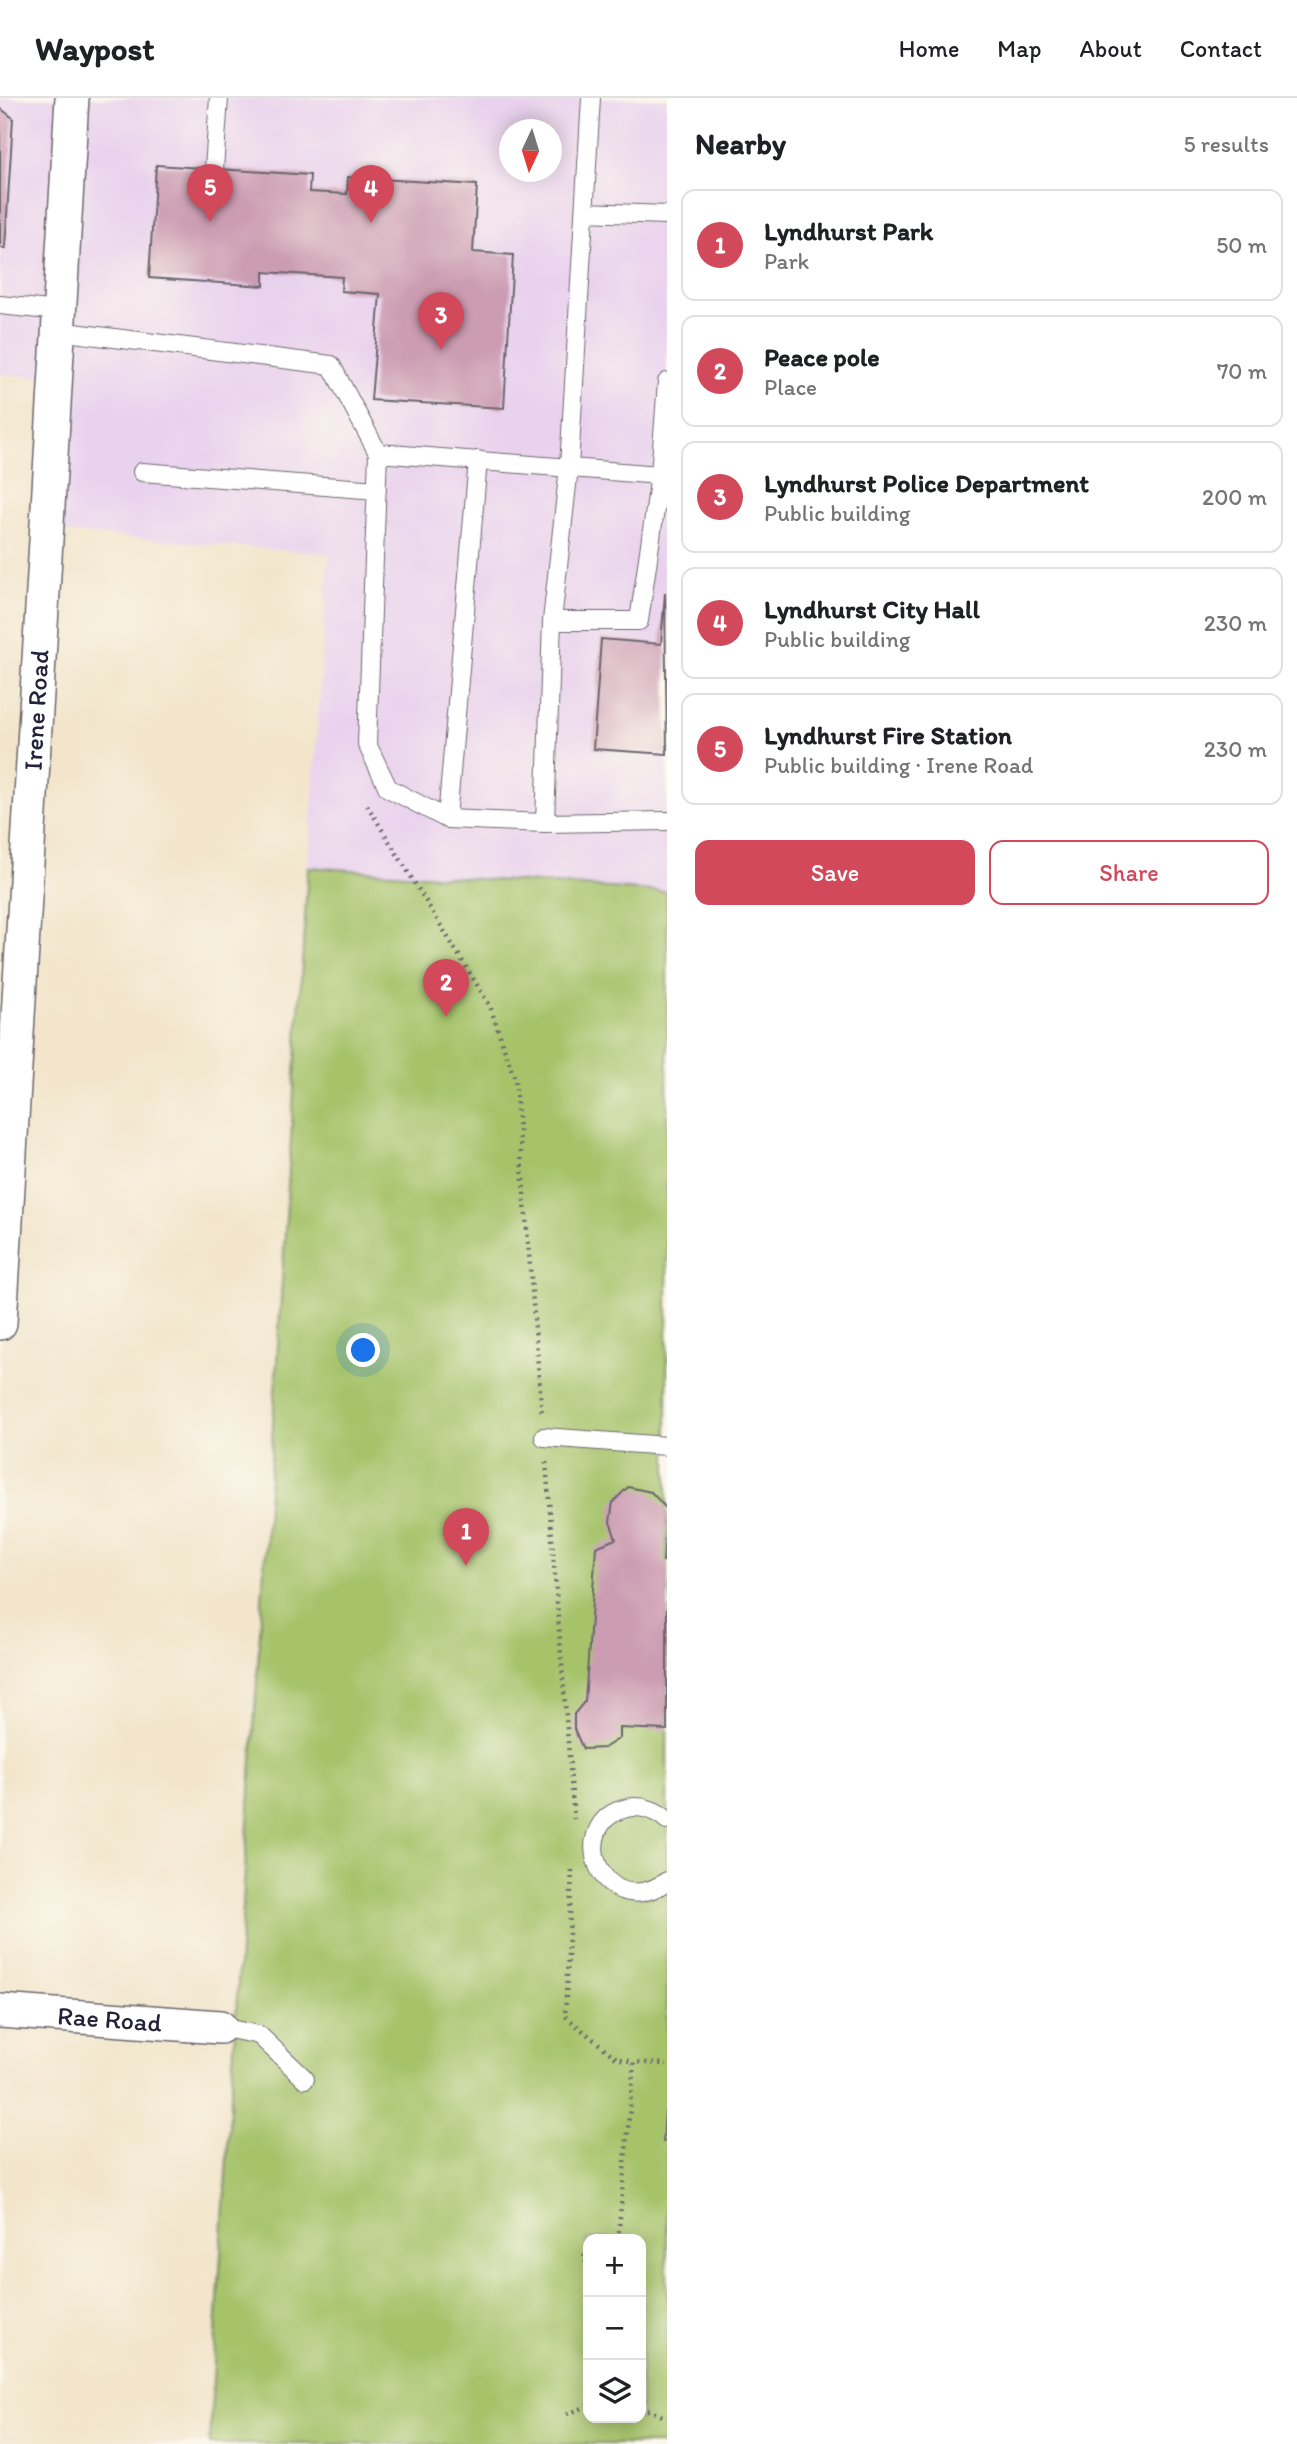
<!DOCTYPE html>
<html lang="en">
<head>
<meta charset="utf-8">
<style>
  :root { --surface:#fff; --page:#f2f2f2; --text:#202124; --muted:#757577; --line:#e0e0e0; --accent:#d1495b }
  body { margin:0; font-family:Itim,sans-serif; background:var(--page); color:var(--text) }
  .controls { position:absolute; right:21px; bottom:21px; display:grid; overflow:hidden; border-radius:14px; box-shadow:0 4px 18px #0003 }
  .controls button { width:63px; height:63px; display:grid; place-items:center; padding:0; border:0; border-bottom:2px solid var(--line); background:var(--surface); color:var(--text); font:35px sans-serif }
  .compass { position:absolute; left:499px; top:21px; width:63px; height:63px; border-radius:50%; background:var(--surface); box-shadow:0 4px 18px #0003; rotate:184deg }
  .you { position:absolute; left:364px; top:1253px; width:24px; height:24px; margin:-18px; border:5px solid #fff; border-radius:50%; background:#1a73e8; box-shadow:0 0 0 10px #1a73e833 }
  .badge { display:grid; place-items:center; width:46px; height:46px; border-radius:50%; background:var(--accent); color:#fff; font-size:23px; font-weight:700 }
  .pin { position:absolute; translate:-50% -58px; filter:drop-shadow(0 2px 4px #0008) }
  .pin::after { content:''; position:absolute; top:37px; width:24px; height:21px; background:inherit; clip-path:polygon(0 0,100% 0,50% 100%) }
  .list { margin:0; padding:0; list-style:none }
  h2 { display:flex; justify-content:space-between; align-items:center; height:91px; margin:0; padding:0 28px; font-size:30px }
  h2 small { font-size:23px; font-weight:400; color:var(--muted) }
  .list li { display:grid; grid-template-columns:46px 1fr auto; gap:21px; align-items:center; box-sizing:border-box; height:112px; margin:0 14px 14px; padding:0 14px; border:2px solid var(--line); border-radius:14px }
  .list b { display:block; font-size:26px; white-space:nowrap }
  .list p { margin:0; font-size:23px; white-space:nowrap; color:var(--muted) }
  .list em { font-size:23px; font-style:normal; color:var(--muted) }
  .actions { display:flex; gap:14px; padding:21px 28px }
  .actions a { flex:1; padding:16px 0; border:2px solid var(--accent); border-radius:14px; text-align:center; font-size:24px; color:var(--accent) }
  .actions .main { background:var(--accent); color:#fff }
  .icon { flex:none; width:38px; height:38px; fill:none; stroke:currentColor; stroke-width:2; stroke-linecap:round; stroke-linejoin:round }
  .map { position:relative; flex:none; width:667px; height:2346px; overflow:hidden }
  header { display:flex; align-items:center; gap:42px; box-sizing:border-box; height:98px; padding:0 35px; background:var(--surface); border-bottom:2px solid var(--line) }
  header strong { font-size:33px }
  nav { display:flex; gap:38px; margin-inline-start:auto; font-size:24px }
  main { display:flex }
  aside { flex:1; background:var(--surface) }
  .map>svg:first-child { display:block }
  .built { fill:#e9d2ee; fill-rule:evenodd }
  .green { fill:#a6c36b; stroke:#647253; stroke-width:2; fill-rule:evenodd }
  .building { fill:#cc9cb2 }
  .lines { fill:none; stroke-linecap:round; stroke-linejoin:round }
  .service-casing { stroke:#6b666d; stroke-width:20 }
  .minor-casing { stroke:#6b666d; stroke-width:36 }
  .path { stroke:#6b666d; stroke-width:4.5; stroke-dasharray:2 5; stroke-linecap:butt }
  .service { stroke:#fff; stroke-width:18 }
  .minor { stroke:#fff; stroke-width:33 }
  .labels { text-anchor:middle; stroke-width:5; stroke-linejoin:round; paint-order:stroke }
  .street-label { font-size:26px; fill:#22223b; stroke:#fbf7ec }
</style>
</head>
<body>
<header>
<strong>Waypost</strong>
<nav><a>Home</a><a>Map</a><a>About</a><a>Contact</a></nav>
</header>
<main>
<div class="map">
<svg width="667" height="2346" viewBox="0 0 667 2346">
  <rect width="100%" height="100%" fill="#fbf7ec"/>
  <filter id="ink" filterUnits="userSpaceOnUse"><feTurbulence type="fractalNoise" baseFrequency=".0143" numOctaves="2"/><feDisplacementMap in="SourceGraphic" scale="14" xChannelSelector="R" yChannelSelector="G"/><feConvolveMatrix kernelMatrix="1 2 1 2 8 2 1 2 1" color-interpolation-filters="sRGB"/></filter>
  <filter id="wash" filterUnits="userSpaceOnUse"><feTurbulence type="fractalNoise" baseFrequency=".00686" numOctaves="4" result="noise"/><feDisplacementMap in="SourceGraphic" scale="28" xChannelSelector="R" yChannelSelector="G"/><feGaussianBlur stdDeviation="1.57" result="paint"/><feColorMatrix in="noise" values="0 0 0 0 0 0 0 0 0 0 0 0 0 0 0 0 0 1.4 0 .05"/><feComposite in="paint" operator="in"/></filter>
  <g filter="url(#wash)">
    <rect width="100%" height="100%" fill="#f2e5cb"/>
    <path class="built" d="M0 0H667V794L308 769 329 456 46 433 55 280 0 276ZM509 32H552V74H509Z"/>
    <path class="green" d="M308 769 667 794V2346H209ZM588 2141H641V2320H588Z"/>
    <g id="blocks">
      <path class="building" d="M0 10 13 20 5 150H0Z
        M156 67 310 77 309 94 347 96 348 79 477 87 473 154 513 157 504 310 371 302 380 196 341 193 342 179 264 174V188L149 180Z
        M665 494 667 656 593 651 601 541 661 546Z
        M628 1389 651 1394 667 1411 663 1463H667V1632L620 1630V1640L604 1650 583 1651 574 1631V1616L585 1603 596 1449 616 1441 610 1424 613 1404Z
        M665 2013H667V2044H663Z"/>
    </g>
  </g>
  <g filter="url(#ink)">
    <use href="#blocks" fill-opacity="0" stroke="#6b666d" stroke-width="2"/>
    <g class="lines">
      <defs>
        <path id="service" d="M591 0 569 369 552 523H639L660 377
          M214 71 219 0
          M584 114 667 117
          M0 207 59 213
          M58 233 331 267 378 355 660 377 667 284
          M378 355 367 646 388 690 447 721 545 725 667 723
          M142 374 377 392
          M447 721 478 362
          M545 725 552 523
          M544 1339 667 1348
          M667 1722C656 1712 641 1707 627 1710 563 1724 602 1829 667 1783
          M220 1929 259 1937 305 1981"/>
        <g id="minor">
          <path id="s1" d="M0 1225 72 0"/>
          <path id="s2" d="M0 1913 220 1929"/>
        </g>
      </defs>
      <use href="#service" class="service-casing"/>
      <use href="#minor" class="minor-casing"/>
      <path class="path" d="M367 707 490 908 515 982 542 1317
        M546 1364 574 1721
        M572 1772 565 1918 616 1960 634 1964
        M618 2141 634 1964 667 1966
        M588 2152 584 2153 588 2180
        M641 2309 667 2320
        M567 2316 588 2308"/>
      <use href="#service" class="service"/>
      <use href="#minor" class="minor"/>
    </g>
  </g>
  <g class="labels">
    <g class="street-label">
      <text dy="9" stroke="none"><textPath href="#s1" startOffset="614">Irene Road</textPath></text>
      <text dy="9" stroke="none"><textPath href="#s2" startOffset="110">Rae Road</textPath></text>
    </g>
  </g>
</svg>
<div class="controls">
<button>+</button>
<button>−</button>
<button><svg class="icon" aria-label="layers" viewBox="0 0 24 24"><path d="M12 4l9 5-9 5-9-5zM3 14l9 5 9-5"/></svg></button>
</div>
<svg class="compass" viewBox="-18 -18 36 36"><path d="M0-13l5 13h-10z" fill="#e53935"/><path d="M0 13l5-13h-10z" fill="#757577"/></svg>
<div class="you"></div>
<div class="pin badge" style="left:466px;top:1468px">1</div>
<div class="pin badge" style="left:446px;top:919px">2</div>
<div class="pin badge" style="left:441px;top:252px">3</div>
<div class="pin badge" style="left:371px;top:125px">4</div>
<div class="pin badge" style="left:210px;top:124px">5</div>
</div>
<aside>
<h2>Nearby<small>5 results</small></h2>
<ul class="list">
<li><span class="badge">1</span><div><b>Lyndhurst Park</b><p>Park</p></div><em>50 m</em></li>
<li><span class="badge">2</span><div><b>Peace pole</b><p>Place</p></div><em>70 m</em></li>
<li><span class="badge">3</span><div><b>Lyndhurst Police Department</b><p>Public building</p></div><em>200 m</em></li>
<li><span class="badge">4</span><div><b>Lyndhurst City Hall</b><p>Public building</p></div><em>230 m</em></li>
<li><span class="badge">5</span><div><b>Lyndhurst Fire Station</b><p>Public building · Irene Road</p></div><em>230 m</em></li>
</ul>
<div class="actions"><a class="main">Save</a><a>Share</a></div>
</aside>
</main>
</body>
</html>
